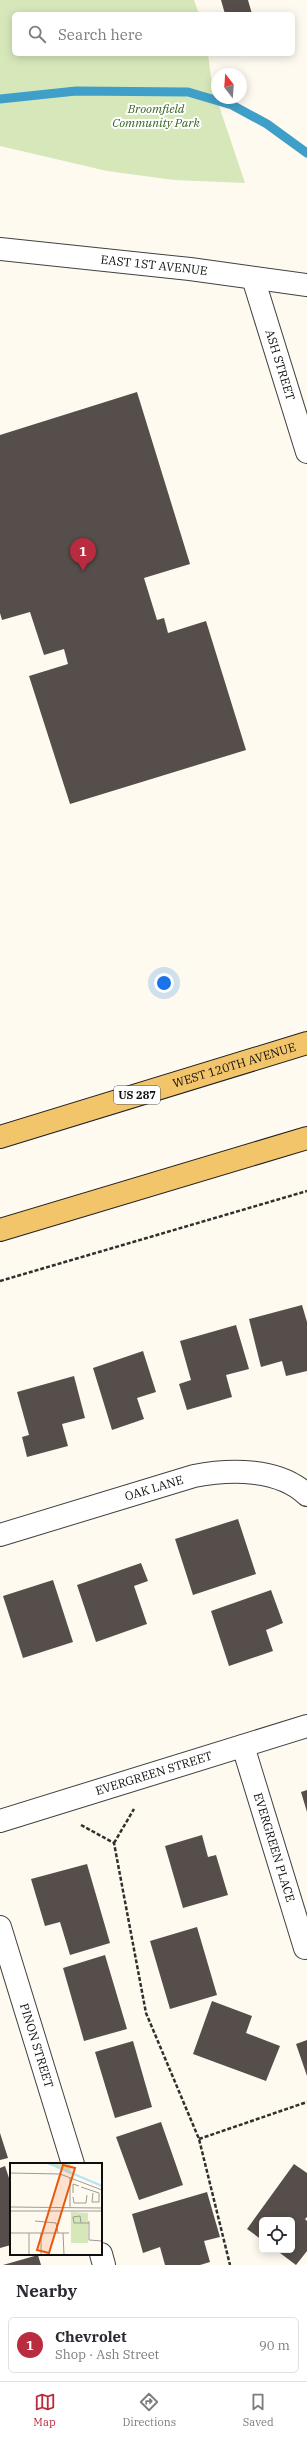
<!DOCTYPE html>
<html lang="en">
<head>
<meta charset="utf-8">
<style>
  :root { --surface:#fff; --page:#f7f7f7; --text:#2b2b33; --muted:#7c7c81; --line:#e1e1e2; --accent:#b92b3f }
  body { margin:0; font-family:"IBM Plex Serif",serif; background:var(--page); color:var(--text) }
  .controls { position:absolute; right:12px; bottom:12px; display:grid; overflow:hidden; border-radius:6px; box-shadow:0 2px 10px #0003 }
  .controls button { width:36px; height:36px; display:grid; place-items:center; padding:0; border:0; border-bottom:1px solid var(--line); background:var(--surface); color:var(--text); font:20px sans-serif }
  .compass { position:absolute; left:211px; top:68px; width:36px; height:36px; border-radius:50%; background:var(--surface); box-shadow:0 2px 10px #0003; rotate:343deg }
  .you { position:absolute; left:164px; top:983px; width:14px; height:14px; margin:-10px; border:3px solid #fff; border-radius:50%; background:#1a73e8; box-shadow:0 0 0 6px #1a73e833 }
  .badge { display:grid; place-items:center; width:26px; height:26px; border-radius:50%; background:var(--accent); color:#fff; font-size:13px; font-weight:700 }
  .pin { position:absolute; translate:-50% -33px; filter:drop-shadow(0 1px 2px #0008) }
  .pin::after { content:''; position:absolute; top:21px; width:14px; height:12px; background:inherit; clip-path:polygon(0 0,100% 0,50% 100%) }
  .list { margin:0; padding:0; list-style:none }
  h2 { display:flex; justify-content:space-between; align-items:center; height:52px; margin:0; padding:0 16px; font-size:17px }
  h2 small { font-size:13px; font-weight:400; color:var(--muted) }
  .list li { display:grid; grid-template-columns:26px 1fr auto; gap:12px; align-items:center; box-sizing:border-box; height:56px; margin:0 8px 8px; padding:0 8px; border:1px solid var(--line); border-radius:6px }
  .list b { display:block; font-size:15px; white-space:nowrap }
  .list p { margin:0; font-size:13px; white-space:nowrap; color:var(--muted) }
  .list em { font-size:13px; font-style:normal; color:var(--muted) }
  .icon { flex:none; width:22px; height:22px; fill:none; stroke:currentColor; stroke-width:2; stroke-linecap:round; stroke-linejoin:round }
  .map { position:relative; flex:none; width:307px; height:2265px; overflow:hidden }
  .search { position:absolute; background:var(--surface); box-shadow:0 2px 10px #0003; left:12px; right:12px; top:12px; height:44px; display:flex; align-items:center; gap:10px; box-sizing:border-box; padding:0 14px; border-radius:6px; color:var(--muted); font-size:15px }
  .sheet { height:116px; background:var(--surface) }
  nav { display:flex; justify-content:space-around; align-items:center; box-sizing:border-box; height:56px; border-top:1px solid var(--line); background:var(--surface); font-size:11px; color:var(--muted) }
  nav a { display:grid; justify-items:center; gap:2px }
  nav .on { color:var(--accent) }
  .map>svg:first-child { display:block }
  .green { fill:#d6e8ba }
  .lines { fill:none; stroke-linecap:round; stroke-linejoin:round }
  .stream { stroke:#409fc8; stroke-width:9 }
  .building { fill:#564e4b }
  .minor-casing { stroke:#414141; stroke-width:24 }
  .tertiary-casing { stroke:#414141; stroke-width:24 }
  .primary-casing { stroke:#1f1f1f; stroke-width:24 }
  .path { stroke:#303030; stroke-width:2.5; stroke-dasharray:4 2; stroke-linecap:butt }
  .minor { stroke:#fff; stroke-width:22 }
  .tertiary { stroke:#fff; stroke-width:22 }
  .primary { stroke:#f3c56b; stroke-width:22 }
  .labels { text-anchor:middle; stroke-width:4; stroke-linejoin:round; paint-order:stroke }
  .shield { fill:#fff; stroke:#565656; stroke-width:1 }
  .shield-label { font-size:11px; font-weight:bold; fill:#0e0e0e }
  .park-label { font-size:12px; font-style:italic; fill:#356420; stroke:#fff }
  .street-label { font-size:12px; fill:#0e0e0e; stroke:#fff }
  .inset-river { fill:none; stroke:#b6e3f4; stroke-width:2 }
  .inset-road { fill:none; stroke:#9e9c96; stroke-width:1 }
  .view { fill:#e8590c; fill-opacity:0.15; stroke:#e8590c; stroke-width:2 }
  .inset-edge { fill:none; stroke:#0e0e0e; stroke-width:2 }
</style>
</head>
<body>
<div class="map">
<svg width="307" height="2265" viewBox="0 0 307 2265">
  <rect width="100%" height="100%" fill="#fefaf0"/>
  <path class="green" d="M0 0H194L199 14H14V54H208L212 85 245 183 174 180 107 171 0 146Z"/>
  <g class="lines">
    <path class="stream" d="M0 99 76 91 188 92 232 105 267 124 307 153"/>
  </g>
  <path class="building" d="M221 0H248L252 14H225Z
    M137 392 190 564 144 578 157 620 164 618 168 633 206 621 246 750 70 804 29 676 68 664 64 649 44 655 30 612 2 620 0 613V435Z
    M302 1305 307 1322V1371L286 1376 282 1361 261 1367 249 1319Z
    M236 1325 249 1369 226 1375 232 1397 187 1410 179 1384 191 1380 180 1341Z
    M143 1351 156 1392 137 1398 144 1419 112 1430 93 1368Z
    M74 1376 85 1418 62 1424 68 1446 27 1457 22 1437 29 1435 17 1392Z
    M238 1519 256 1574 193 1595 175 1539Z
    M141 1563 148 1581 134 1586 147 1624 96 1642 77 1585Z
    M53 1580 73 1642 23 1658 3 1596Z
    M271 1590 283 1623 266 1630 273 1651 229 1666 211 1611Z
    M307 1790V1812L301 1792Z
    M202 1835 208 1857 216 1855 228 1895 183 1908 165 1846Z
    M87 1864 110 1943 70 1955 60 1922 45 1926 31 1879Z
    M197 1927 217 1995 170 2009 150 1941Z
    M105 1955 127 2029 84 2041 63 1968Z
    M212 2001 252 2016 246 2033 280 2046 266 2081 193 2054Z
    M307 2040V2076L296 2044Z
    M133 2041 152 2107 115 2118 95 2052Z
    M161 2122 183 2185 139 2200 116 2137Z
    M0 2133 8 2158 0 2160Z
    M294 2164 307 2173V2217L305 2219 307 2221V2251L296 2265 276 2250H292V2220H262V2240L247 2229Z
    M5 2166 11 2184V2245L0 2248V2168Z
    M207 2192 220 2237 204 2241 210 2262 200 2265H165L160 2247 143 2253 132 2214Z
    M38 2255 41 2265H3Z"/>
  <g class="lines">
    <defs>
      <g id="minor">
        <path id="s1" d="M253 278 307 452"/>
        <path id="s2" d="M0 1535 194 1476C230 1469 279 1468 307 1495"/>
        <path id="s3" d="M243 1746 305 1948"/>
        <path id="s4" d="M0 1821 307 1726"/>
        <path id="s5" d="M0 1927 73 2164"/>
        <path d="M101 2254 104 2265"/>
      </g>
      <g id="tertiary">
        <path id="s6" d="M0 249 190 269 307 285"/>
      </g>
      <g id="primary">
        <path id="s7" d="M0 1137 307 1043"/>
        <path d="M0 1230 307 1138"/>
      </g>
    </defs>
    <use href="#minor" class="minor-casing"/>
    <use href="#tertiary" class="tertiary-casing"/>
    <use href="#primary" class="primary-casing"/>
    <path class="path" d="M0 1281 307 1191
      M81 1825 114 1843 146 2013 199 2139 230 2265
      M114 1843 134 1809
      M199 2139 307 2102"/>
    <use href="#minor" class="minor"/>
    <use href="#tertiary" class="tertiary"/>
    <use href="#primary" class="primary"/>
  </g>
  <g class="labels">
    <rect class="shield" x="114" y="1086" width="46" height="18" rx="3"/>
    <g class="shield-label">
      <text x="137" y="1099">US 287</text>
    </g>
    <g class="park-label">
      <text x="156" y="113">Broomfield<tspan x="156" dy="14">Community Park</tspan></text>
    </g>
    <g class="street-label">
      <text dy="4" stroke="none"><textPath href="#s6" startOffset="155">EAST 1ST AVENUE</textPath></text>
      <text dy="4" stroke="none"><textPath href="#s1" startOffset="91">ASH STREET</textPath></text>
      <text dy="4" stroke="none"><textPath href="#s7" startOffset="245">WEST 120TH AVENUE</textPath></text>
      <text dy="4" stroke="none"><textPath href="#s2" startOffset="161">OAK LANE</textPath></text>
      <text dy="4" stroke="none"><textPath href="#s4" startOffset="161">EVERGREEN STREET</textPath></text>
      <text dy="4" stroke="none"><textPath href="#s3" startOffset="106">EVERGREEN PLACE</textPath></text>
      <text dy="4" stroke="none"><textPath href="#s5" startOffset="124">PINON STREET</textPath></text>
    </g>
  </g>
  <g transform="translate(10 2163)">
    <rect width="92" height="92" fill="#fefaf0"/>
    <path d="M35 0H61L60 11 43 3ZM61 49 78 50V80H61Z" fill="#d6e8ba"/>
    <path class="inset-river" d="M38 0 92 23"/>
    <path class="inset-road" d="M0 10 50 11 92 27M60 15V44M71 24 89 30V39H82L83 30M63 30V21L69 23M63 34 64 40H76L77 32M0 44 92 45M0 48H92M25 58 46 60 48 70M79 58V77L92 78M71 60 70 53 63 54 64 60H79M0 70H59M19 70V92M31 70V92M53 70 54 92"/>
    <path class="view" d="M53 2 65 5 39 90 27 87Z"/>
    <rect width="92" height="92" class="inset-edge"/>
  </g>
</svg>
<div class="controls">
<button><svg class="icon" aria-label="locate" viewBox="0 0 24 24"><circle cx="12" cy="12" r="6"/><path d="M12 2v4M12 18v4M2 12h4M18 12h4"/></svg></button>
</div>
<svg class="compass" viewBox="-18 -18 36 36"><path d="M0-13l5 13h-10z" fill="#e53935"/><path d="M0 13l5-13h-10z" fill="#7c7c81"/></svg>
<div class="you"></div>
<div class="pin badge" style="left:83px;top:571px">1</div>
<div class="search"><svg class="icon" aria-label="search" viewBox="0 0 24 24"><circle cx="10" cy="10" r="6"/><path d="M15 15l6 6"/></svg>Search here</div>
</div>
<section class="sheet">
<h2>Nearby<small></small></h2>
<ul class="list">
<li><span class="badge">1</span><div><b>Chevrolet</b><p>Shop · Ash Street</p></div><em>90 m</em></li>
</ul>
</section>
<nav>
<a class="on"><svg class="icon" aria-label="map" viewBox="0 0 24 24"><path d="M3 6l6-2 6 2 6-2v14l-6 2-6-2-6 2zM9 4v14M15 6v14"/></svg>Map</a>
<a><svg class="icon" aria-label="directions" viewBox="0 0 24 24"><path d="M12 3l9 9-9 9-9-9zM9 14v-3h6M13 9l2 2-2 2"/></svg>Directions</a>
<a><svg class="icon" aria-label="saved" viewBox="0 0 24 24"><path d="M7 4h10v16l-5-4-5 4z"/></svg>Saved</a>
</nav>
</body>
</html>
